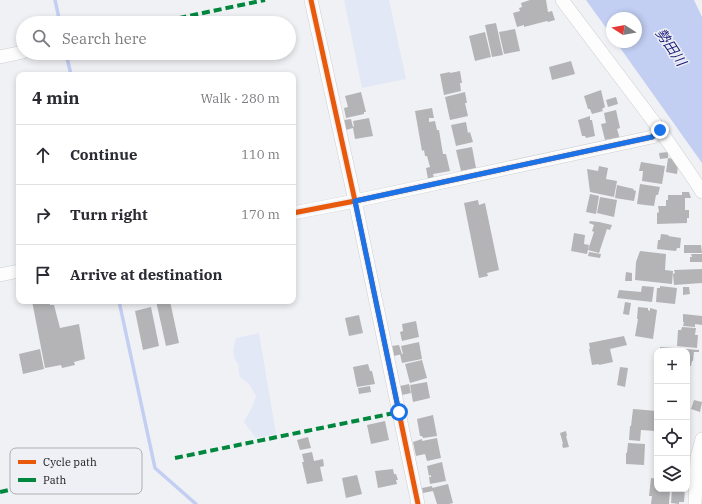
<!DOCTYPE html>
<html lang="en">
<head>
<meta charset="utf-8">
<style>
  :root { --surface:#fff; --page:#f7f7f7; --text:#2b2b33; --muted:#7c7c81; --line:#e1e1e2 }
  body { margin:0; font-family:"IBM Plex Serif","Noto Sans JP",serif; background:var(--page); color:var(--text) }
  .controls { position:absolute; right:12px; bottom:12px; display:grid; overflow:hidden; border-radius:8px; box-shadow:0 2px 6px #0003 }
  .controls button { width:36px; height:36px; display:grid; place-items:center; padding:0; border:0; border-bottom:1px solid var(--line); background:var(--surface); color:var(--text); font:20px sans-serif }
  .compass { position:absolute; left:606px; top:12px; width:36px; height:36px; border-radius:50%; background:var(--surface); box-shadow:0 2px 6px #0003; rotate:281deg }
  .stop { position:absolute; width:12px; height:12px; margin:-9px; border:3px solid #1a73e8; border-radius:50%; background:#fff }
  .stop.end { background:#1a73e8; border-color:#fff; box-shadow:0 1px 4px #0008 }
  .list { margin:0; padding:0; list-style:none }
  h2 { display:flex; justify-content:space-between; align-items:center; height:52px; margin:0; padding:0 16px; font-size:17px }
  h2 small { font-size:13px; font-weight:400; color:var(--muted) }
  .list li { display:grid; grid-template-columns:26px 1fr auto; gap:12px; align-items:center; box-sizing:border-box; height:60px; padding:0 16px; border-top:1px solid var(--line) }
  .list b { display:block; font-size:15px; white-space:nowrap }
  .list em { font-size:13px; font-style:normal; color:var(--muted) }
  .icon { flex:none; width:22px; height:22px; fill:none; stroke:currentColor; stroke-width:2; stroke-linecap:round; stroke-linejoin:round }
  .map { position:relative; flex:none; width:702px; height:504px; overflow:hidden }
  .search { position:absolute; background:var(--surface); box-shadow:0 2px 6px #0003; left:16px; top:16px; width:280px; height:44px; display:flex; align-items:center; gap:10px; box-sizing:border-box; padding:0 14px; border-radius:22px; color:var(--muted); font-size:15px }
  .panel { position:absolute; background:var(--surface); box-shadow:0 2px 6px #0003; left:16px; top:72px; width:280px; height:232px; border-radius:8px }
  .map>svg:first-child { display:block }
  .green { fill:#e3e8f6 }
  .water { fill:#c2cef2 }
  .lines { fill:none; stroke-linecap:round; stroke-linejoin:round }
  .stream { stroke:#c2cef2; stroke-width:3.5 }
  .building { fill:#b4b4b6 }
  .street-casing { stroke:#ccced0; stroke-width:14 }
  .street { stroke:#fdfdfd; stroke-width:13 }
  .quiet { stroke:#00873e; stroke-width:4; stroke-dasharray:8 4; stroke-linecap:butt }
  .cycleway-casing { stroke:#eff0f5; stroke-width:8 }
  .cycleway { stroke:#e8590c; stroke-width:5 }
  .route { stroke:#1a73e8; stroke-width:5 }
  .labels { text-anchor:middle; stroke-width:3; stroke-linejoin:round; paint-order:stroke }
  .water-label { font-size:14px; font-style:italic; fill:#1a1e7a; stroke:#eff0f5 }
  .key { fill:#eff0f5; stroke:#aeafb3; stroke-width:1 }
  .key-label { font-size:11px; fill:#161618 }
</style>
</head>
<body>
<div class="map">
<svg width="702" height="504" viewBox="0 0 702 504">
  <rect width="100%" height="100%" fill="#f0f1f4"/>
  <path class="green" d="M344 0H389L406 79 362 88Z
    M259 333 276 434 256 438 244 422 252 407 256 396 249 384 240 377 238 367H240C232 355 232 352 236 338Z"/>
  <path class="water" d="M586 0H694L702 17V163L616 42H636V18H612V36Z"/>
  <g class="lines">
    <path class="stream" d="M55 0 60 23
      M66 53 71 75
      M119 301 155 468 196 504"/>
  </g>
  <path class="building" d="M530 0H546L548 12 552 11 555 20 548 22 547 21 524 27V25L517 27 513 13 520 11 519 8 522 7 521 3Z
    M496 23 503 55 492 57 485 25Z
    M515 29 520 51 504 54 499 32Z
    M485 32 491 57 475 61 469 36Z
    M571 61 575 74 552 80 549 67Z
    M460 71 462 83H460L461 91 444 95 440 74 450 72V73Z
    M601 90 605 107 602 109 603 111 592 114 590 109H588L584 96 587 95Z
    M361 92 366 112H364V114L346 118 344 108 348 107 345 96Z
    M465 92 467 103H465L468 116 450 120 445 97Z
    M616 97 618 104 608 107 606 100Z
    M432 108 434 118H429V122L435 121 437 130H439L443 154H446L450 171 433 174 434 178 428 179 426 168 430 167 427 156H425L424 150 422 151 415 111Z
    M616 110 620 128 617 129 620 139 611 141 610 139 605 140 601 124 606 123 604 113Z
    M590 116V120H592L595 136 586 138 585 136H582L578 120Z
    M369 118 373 136 355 139 353 128 346 130 344 120 351 119 353 127 354 126 353 121Z
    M466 122 468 133 470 132 473 142 456 146 451 125Z
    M472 147 476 168 461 171 456 150Z
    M668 152V158L660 159 659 153Z
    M668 158 673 159 678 166 677 174 666 172Z
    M641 162 665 166 662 184 642 181 643 171H639Z
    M599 166 608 168 606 179 617 181 614 197 590 192 587 169 598 171Z
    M640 184 660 187 658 195H656L654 206 637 204Z
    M617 185 634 189 633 190 636 191 634 201 615 198Z
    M682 192H689L691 198H685V210H689V218H687V223L657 224V213L659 212 658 206H666V200H668V195H682Z
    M590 194 599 196 596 214 586 212Z
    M600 197 617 200 614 217 597 213Z
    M478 200 479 205 485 203 499 270 487 273 488 276 479 278 464 203Z
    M590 221 599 222 612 225 610 230 607 229 599 253 588 250 594 232 592 231 594 225 589 223Z
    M574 233 585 235 584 244 589 245 587 254 571 251Z
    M661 234 669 235 668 236 681 238 680 248H677L676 251 657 249 658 240H660Z
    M684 245H701L702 253H684Z
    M640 251 666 254 665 270 673 271 672 284 635 280 636 262Z
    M589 252 601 254 600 258 588 256Z
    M691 254H702V262H690V257H692Z
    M702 269V283L674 285 673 274 675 273 674 270Z
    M626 272 632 273V281H625Z
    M642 286 654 287 652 302 617 298 619 290 641 292Z
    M660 286 677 288 675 304 656 302 657 288H660Z
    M683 287H689L690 294 683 295Z
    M32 301H49L50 305H54L60 328 79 324 85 359 74 362 75 365 62 368 61 365 45 368Z
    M156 301H170L179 343 166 346Z
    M625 302 631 303 629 315 623 314Z
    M151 307 159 346 143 350 135 311Z
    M638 307 648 308V310L650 311V308L657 310 653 339 635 336 638 319H637Z
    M683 314 702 316V325L695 324V327L683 326 684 322H683Z
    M359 315 363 333 349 336 345 318Z
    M416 321 419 337 402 341 400 332 403 331 402 324Z
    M682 327 696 328 695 335H698L697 348 677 346 678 330H681Z
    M624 336 627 345 610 349 613 362 599 365V364L592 365 589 349H590L589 343Z
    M419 342 422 359 402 363 400 354H403L401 346Z
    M399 345 402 354 394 356 392 346Z
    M660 347 699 350V352H694L693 361H692L691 366H687V351H660Z
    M40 349 44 369 23 374 19 354Z
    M422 360 427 378 410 383 405 364Z
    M368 364 370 371H372L375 384 357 387 353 367Z
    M620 367 628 368 625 387 617 385Z
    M427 382 430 398 413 402 410 385Z
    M409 384 411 393 402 395 400 386Z
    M370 386 371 392 359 394 358 388Z
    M694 400 702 402 700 412 691 409Z
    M633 409 657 411V429H655V431L641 430 640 441 629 440 630 426H631Z
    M433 415 437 436 423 438 422 436H420L417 419Z
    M385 421 389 440 371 444 367 425Z
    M566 431 567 436H566L569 447 563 448 562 444H563L560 433Z
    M308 437 311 448 300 450 297 440Z
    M437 438 441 458 427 461 425 454 416 456 413 442 422 439V441Z
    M628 443 645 444 644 465 626 464V453H627Z
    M312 452 314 461 323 459 324 466 320 467 323 481 307 484 302 462H304L302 454Z
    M442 462 446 481 430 484 429 477H431V475L429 476 427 466Z
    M393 469 394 474H396L398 480H396L397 484 378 488 375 471Z
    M357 475 362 494 346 498 342 478Z
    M651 478 657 479V489H670L669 504H651L652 496H649Z
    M448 484 453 503 449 504H437L432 488Z
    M432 486 433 491 423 493 422 488Z
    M672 489H685L684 502H679V504L671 503Z"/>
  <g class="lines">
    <defs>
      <path id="street" d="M311 0 355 201 418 504
        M562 0 660 130 689 172 702 192
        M0 57 23 52
        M293 213 355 201 652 137 660 130
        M0 275 19 271
        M695 504 697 457 702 439"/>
    </defs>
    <use href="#street" class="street-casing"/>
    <use href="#street" class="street"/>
    <path class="quiet" d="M155 23 265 0
      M175 458 399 412
      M0 492 135 462"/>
    <defs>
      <path id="cycleway" d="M311 0 355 201 418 504
        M293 213 355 201 652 137 660 130"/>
    </defs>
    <use href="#cycleway" class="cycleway-casing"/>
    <use href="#cycleway" class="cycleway"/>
  </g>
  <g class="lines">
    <path class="route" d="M399 412 355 201 652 137 660 130"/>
  </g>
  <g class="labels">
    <g class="water-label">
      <text transform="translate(671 47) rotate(56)" y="5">勢田川</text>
    </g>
  </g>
  <rect x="10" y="448" width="132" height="46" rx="6" class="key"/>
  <rect x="18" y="460" width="18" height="4" fill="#e8590c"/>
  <rect x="18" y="478" width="18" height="4" fill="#00873e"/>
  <g class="key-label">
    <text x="43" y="466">Cycle path</text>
    <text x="43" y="484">Path</text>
  </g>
</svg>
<div class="controls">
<button>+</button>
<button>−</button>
<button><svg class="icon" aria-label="locate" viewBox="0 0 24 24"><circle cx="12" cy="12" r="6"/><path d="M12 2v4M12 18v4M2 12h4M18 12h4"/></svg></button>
<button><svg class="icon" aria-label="layers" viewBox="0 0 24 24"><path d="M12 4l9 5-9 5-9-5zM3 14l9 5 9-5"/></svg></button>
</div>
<svg class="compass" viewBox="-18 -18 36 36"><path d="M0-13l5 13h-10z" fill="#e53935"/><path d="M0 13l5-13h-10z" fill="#7c7c81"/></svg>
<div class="stop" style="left:399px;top:412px"></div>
<div class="stop end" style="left:660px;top:130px"></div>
<div class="search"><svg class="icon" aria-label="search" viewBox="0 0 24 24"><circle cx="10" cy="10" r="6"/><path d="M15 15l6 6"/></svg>Search here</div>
<section class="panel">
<h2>4 min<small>Walk · 280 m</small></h2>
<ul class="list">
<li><svg class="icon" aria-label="ahead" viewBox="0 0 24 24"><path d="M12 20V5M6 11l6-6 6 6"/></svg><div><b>Continue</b></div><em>110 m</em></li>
<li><svg class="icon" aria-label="right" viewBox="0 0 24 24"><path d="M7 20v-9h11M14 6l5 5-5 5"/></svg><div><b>Turn right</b></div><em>170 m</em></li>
<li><svg class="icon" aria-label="arrive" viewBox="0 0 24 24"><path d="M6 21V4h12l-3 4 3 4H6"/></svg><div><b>Arrive at destination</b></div></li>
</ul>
</section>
</div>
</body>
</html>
